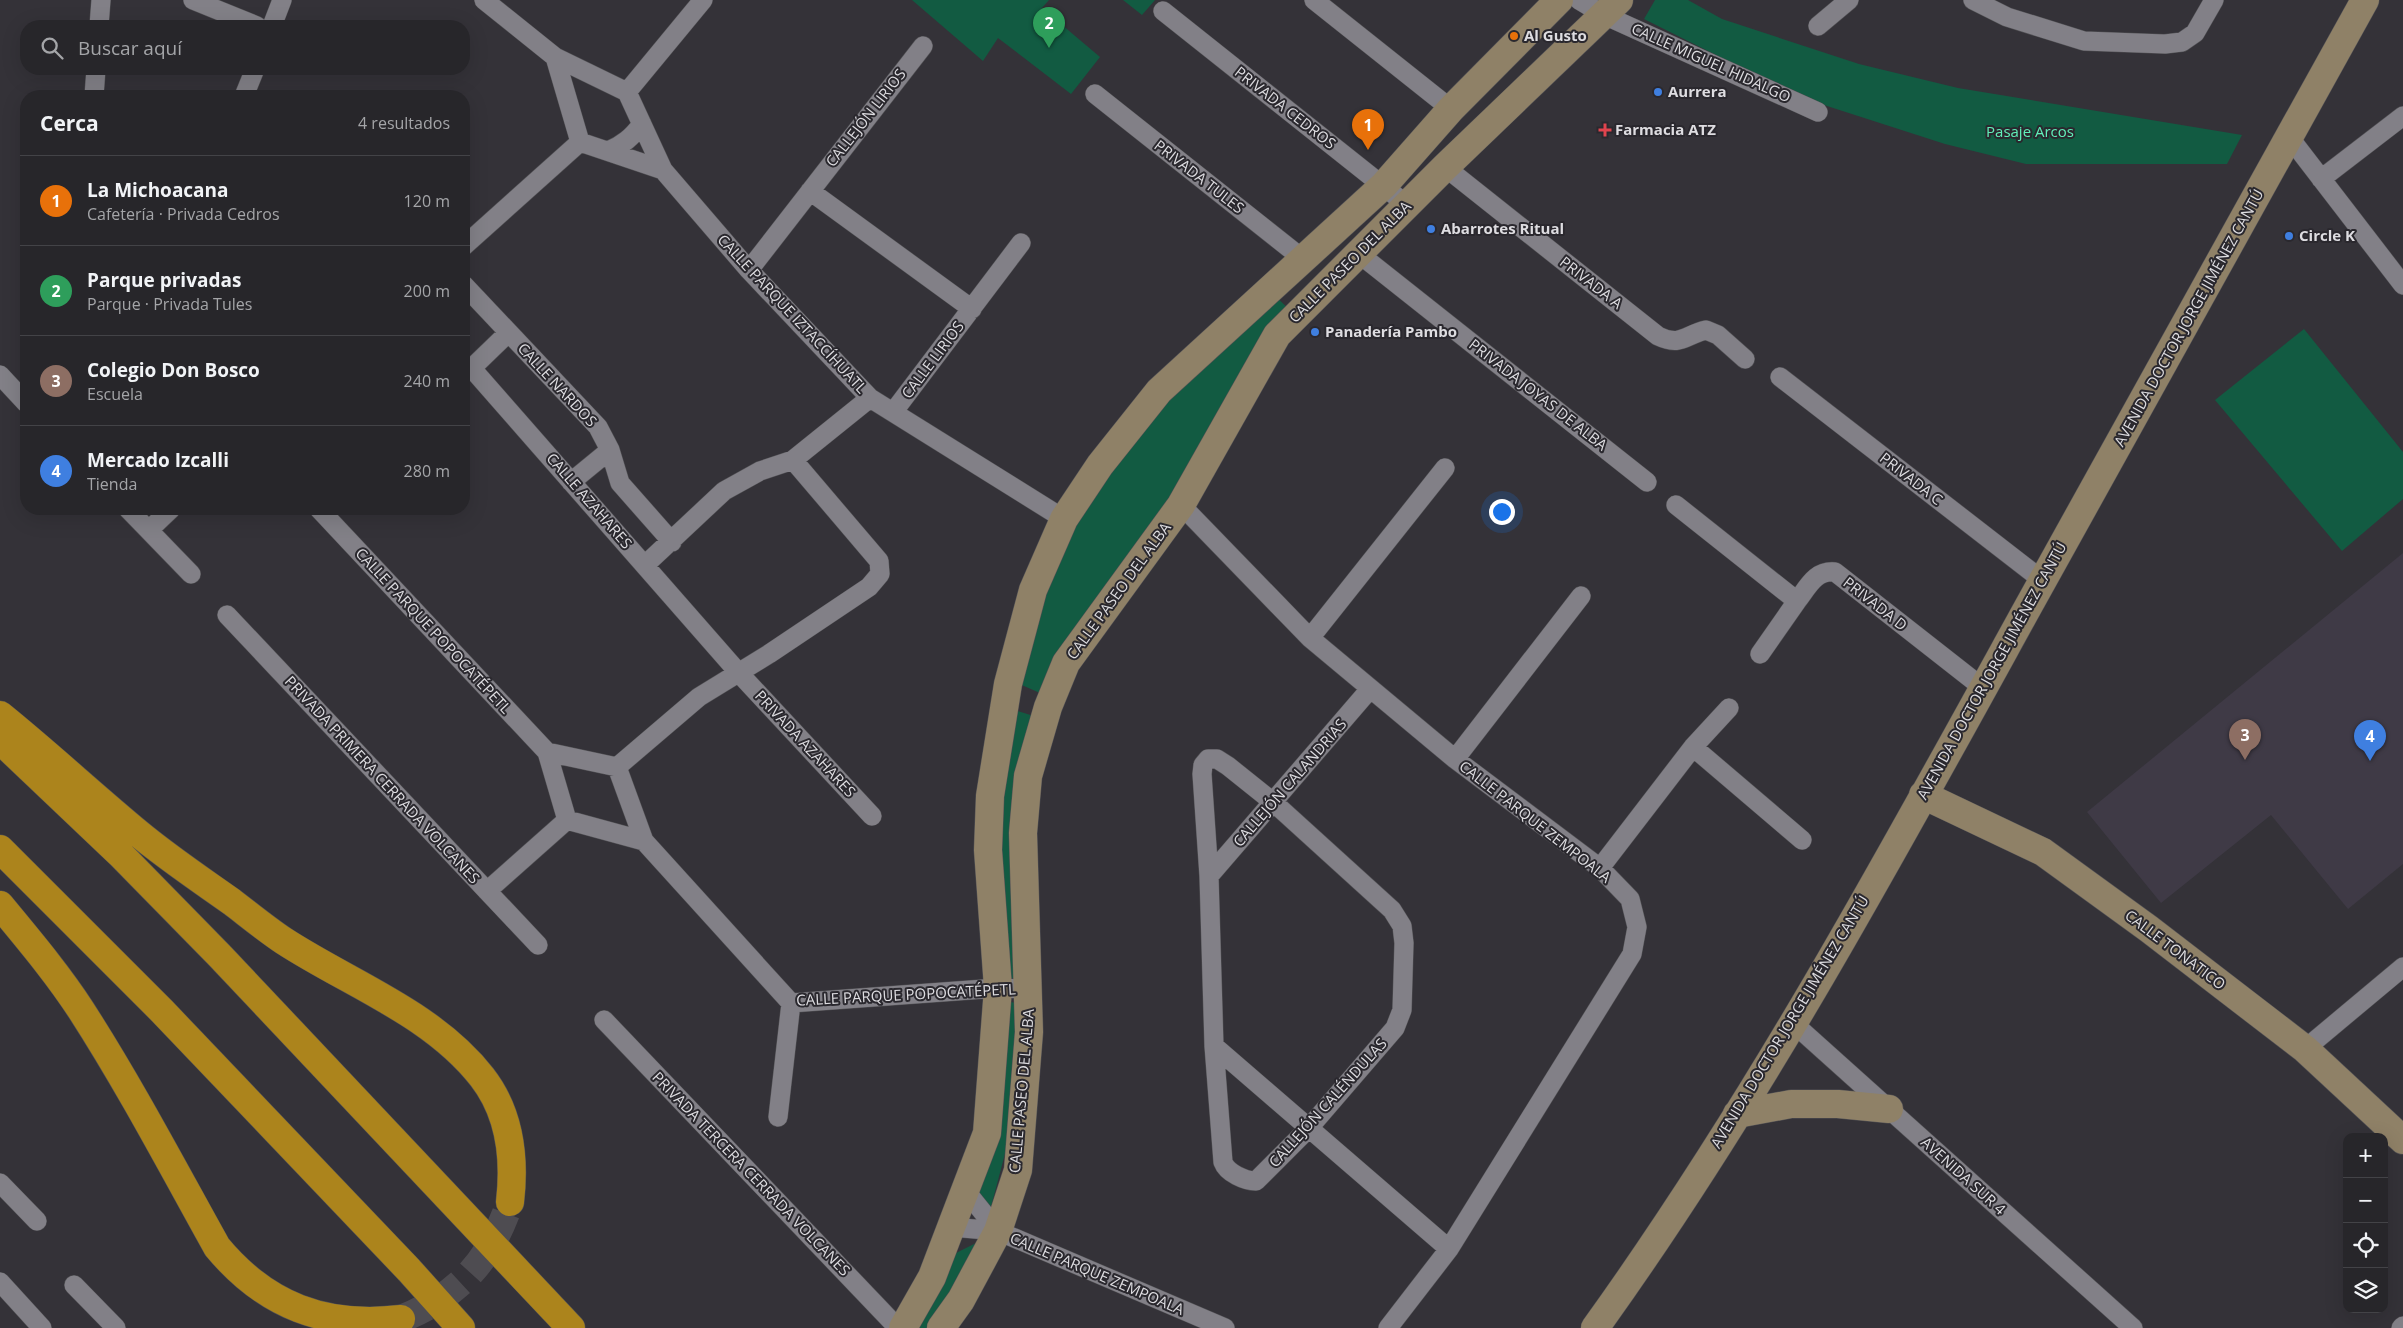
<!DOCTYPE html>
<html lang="es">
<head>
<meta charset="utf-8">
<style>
  :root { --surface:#27262a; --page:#2f2e32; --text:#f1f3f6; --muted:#a4a5a8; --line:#434347; --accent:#d93025 }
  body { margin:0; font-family:"Open Sans",sans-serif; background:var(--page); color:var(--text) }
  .controls { position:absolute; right:15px; bottom:15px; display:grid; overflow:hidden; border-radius:10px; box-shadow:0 5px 20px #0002 }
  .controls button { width:45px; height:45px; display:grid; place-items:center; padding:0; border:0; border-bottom:1px solid var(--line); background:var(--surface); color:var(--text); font:25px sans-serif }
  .you { position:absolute; left:1501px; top:511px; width:18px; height:18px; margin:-12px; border:4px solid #fff; border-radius:50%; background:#1a73e8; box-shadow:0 0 0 8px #1a73e833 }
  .badge { display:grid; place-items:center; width:32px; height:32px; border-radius:50%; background:var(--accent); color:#fff; font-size:16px; font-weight:700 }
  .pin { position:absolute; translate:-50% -41px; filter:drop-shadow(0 1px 2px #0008) }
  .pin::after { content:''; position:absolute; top:26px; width:18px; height:15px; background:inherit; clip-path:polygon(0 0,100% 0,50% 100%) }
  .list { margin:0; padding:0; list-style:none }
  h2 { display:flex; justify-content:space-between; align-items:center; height:65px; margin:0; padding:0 20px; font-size:21px }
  h2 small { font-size:16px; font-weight:400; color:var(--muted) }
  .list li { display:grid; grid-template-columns:32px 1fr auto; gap:15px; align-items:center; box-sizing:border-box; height:90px; padding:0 20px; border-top:1px solid var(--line) }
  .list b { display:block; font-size:19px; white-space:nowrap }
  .list p { margin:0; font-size:16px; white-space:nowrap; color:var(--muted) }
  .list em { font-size:16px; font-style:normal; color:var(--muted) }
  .icon { flex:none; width:28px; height:28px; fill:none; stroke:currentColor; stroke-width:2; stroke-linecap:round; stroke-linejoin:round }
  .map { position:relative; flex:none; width:2403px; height:1328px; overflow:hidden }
  .search { position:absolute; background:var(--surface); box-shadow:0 5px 20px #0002; left:20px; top:20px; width:450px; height:55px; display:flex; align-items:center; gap:12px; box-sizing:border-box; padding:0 18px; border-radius:20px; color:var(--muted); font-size:19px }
  .panel { position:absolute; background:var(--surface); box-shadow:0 5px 20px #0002; left:20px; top:90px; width:450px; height:425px; border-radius:20px }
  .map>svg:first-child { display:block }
  .built { fill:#3f3a46 }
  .green { fill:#125b42 }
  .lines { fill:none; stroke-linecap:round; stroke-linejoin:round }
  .highway-tunnel { stroke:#4e4c51; stroke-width:28; stroke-dasharray:28 14; stroke-linecap:butt }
  .street-casing { stroke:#525155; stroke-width:20 }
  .secondary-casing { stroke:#525155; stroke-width:29 }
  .highway-casing { stroke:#525155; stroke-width:29 }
  .street { stroke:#828087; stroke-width:19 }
  .secondary { stroke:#8f8167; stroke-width:28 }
  .highway { stroke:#ac841c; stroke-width:28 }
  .food-dot { fill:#e8710a; stroke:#2a282e; stroke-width:2 }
  .shop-dot { fill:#3f7fe0; stroke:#2a282e; stroke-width:2 }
  .health-dot { fill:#e0444e; stroke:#2a282e; stroke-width:2 }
  .labels { text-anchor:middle; stroke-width:4; stroke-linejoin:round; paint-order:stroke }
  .poi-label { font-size:15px; font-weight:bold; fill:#dedde1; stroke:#2a282e; text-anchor:start }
  .street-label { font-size:15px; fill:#dedde1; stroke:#2a282e }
  .park-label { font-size:15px; fill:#61efb9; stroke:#2a282e }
</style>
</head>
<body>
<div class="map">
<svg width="2403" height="1328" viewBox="0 0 2403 1328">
  <rect width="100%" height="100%" fill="#343238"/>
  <path class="built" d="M2403 553V864L2348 909 2271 815 2161 903 2087 812Z"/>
  <path class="green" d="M912 0H1049L1042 8 1100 57 1071 94 998 38 983 61Z
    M1123 0H1155L1142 15Z
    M1655 0H1688L1722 19 1859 64 1958 88 2242 135 2227 164H2026L1945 144 1827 106 1786 90 1644 19Z
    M1273 294 1291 311 1183 486 1040 693 1017 683 1040 586 1098 473 1160 393Z
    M2304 329 2403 452V499L2342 551 2215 400Z
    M1011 709 1037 717 1019 978 1001 979 994 812Z
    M1001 1001 1019 1003 1007 1146 991 1207 974 1194Z
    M980 1241 932 1328H913L954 1254Z"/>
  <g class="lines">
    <path class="highway-tunnel" d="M401 1319C459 1295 490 1261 510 1202"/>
    <defs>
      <path id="street" d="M193 0 257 26
        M484 0 555 57 627 92 663 170 749 270 870 398 1064 519
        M1314 0 1451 109
        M1579 0 1604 15 1818 112
        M1973 0 2007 17 2084 41 2165 44 2182 42 2195 33 2214 0
        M1163 11 1407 205
        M99 26 101 0
        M272 26 282 0
        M1818 26 1849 0
        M555 57 580 142 663 170
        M627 92 703 0
        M1095 94 1303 259
        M94 96 96 69
        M244 96 255 69
        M2290 138 2403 285
        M608 151C623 145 632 137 642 124
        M1445 167 1658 336C1681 347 1685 335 1706 330L1718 335 1745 359
        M2321 179 2403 116
        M810 191 972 309
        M464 246 580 142
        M1358 253 1647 482
        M749 270 923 46
        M464 285 598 427 610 450 620 483 672 542
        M508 333 477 363 473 367 475 372 738 672 872 816
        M0 375 26 403
        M1780 377 2042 580
        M894 411 1021 243
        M571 482 610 450
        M1181 505 1310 638 1455 759 1600 868 1630 899 1637 927 1632 954 1449 1249 1388 1328
        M1676 505 1797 601C1808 587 1815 570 1835 572L1983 688
        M128 509 191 574
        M319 509 547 752 567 820 644 841
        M149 530 171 509
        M645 565 724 491 760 471 793 460 870 398
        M227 615 538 945
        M1310 638 1445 468
        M1760 654 1797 601
        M1693 747 1802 840
        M547 752 617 767 644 841 791 1003 998 988 1029 989
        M1208 759H1217L1228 766 1273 802 1392 910 1402 926 1404 943 1402 1010 1395 1028 1308 1129 1256 1181C1245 1181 1227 1173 1223 1162L1214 1046 1209 876 1202 774 1203 765Z
        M1455 759 1581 596
        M617 767 699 697 769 654 869 587 880 574 879 561 793 460
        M1600 868 1693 747 1729 708
        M1209 876 1370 689
        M487 891 567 820
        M604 1020 898 1328
        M1793 1023 2133 1328
        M1214 1046 1449 1249
        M2305 1049 2403 967
        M778 1117 791 1003
        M0 1183 37 1221
        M965 1190 998 1231
        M951 1227 998 1231 1225 1328
        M0 1282 42 1328
        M74 1285 116 1328
        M2401 1328 2403 1326"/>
      <path id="secondary" d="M1923 795 2043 852 2149 929 2305 1049 2403 1140
        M1737 1114 1791 1104H1838L1889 1109
        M903 1328 932 1277 987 1133 998 988 988 850 990 796 1008 684 1033 590 1064 519 1100 465 1159 391 1384 185 1451 109 1559 0
        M941 1328 961 1300 998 1231 1018 1170 1029 1032 1023 833 1028 776 1048 707 1066 663 1181 505 1277 335 1445 167 1619 0
        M1595 1328C1759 1100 1893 852 2028 607 2139 404 2254 203 2365 0"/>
      <path id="highway" d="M0 715C47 753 91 794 138 833 168 858 201 880 232 902 249 915 266 929 284 941 350 984 432 1013 482 1077 510 1113 515 1159 510 1202
        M0 740 120 854 219 955 571 1328
        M0 849 162 1011 409 1270 461 1328
        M0 905C28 939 57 973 81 1010 130 1086 173 1168 217 1247 266 1306 325 1328 401 1319"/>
    </defs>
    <use href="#street" class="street-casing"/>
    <use href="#secondary" class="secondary-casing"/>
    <use href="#highway" class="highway-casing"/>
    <use href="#street" class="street"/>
    <use href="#secondary" class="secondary"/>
    <use href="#highway" class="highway"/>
  </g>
  <circle class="food-dot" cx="1514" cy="36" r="5"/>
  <g class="shop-dot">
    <circle cx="1658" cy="92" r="5"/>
    <circle cx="1431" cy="229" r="5"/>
    <circle cx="2289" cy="236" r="5"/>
    <circle cx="1315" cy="332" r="5"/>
  </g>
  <path class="health-dot" d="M1602.5 122.5h5v5h5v5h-5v5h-5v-5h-5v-5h5z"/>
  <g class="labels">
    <g class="poi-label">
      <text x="1524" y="41">Al Gusto</text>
      <text x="1668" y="97">Aurrera</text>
      <text x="1615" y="135">Farmacia ATZ</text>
      <text x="1441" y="234">Abarrotes Ritual</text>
      <text x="2299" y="241">Circle K</text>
      <text x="1325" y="337">Panadería Pambo</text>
    </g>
    <g class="street-label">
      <text transform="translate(1711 63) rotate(24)" y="5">CALLE MIGUEL HIDALGO</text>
      <text transform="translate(1285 108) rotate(38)" y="5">PRIVADA CEDROS</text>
      <text transform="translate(866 118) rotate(-52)" y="5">CALLEJÓN LIRIOS</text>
      <text transform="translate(1199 177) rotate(38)" y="5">PRIVADA TULES</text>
      <text transform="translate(1350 262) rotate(-45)" y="5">CALLE PASEO DEL ALBA</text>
      <text transform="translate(1591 283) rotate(38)" y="5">PRIVADA A</text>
      <text transform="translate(792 314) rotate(47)" y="5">CALLE PARQUE IZTACCÍHUATL</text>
      <text transform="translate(2189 318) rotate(-61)" y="5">AVENIDA DOCTOR JORGE JIMÉNEZ CANTÚ</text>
      <text transform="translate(933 360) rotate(-53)" y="5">CALLE LIRIOS</text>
      <text transform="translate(557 385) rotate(47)" y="5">CALLE NARDOS</text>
      <text transform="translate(1538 395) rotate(38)" y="5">PRIVADA JOYAS DE ALBA</text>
      <text transform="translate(1911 479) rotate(38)" y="5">PRIVADA C</text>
      <text transform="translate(589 501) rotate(49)" y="5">CALLE AZAHARES</text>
      <text transform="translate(1119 591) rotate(-54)" y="5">CALLE PASEO DEL ALBA</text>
      <text transform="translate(1875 604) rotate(38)" y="5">PRIVADA D</text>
      <text transform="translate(433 631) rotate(47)" y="5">CALLE PARQUE POPOCATÉPETL</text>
      <text transform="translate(1992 671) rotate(-61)" y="5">AVENIDA DOCTOR JORGE JIMÉNEZ CANTÚ</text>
      <text transform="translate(805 744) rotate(47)" y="5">PRIVADA AZAHARES</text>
      <text transform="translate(382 780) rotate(47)" y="5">PRIVADA PRIMERA CERRADA VOLCANES</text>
      <text transform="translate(1290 783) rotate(-49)" y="5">CALLEJÓN CALANDRIAS</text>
      <text transform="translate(1535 822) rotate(38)" y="5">CALLE PARQUE ZEMPOALA</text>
      <text transform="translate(2175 950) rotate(37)" y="5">CALLE TONATICO</text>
      <text transform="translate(906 995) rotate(-3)" y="5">CALLE PARQUE POPOCATÉPETL</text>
      <text transform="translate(1790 1022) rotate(-59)" y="5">AVENIDA DOCTOR JORGE JIMÉNEZ CANTÚ</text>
      <text transform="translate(1022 1091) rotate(-85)" y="5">CALLE PASEO DEL ALBA</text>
      <text transform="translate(1328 1103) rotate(-48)" y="5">CALLEJÓN CALÉNDULAS</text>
      <text transform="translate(751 1174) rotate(46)" y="5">PRIVADA TERCERA CERRADA VOLCANES</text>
      <text transform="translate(1963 1176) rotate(42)" y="5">AVENIDA SUR 4</text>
      <text transform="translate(1097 1274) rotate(23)" y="5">CALLE PARQUE ZEMPOALA</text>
    </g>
    <g class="park-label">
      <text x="2030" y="137">Pasaje Arcos</text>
    </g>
  </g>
</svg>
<div class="controls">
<button>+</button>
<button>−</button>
<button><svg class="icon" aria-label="locate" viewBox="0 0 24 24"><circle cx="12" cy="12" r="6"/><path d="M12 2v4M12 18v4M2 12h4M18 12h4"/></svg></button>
<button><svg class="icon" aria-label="layers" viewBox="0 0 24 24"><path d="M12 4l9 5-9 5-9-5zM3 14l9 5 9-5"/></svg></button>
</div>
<div class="you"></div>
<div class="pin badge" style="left:1368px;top:150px;background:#e8710a">1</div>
<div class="pin badge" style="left:1049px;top:48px;background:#2e9e5b">2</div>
<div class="pin badge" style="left:2245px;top:760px;background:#8d6e63">3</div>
<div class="pin badge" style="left:2370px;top:761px;background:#3f7fe0">4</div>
<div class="search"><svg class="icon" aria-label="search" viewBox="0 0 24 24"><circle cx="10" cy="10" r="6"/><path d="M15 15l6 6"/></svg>Buscar aquí</div>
<section class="panel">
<h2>Cerca<small>4 resultados</small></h2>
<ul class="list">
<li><span class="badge" style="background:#e8710a">1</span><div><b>La Michoacana</b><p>Cafetería · Privada Cedros</p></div><em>120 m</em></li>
<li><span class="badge" style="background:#2e9e5b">2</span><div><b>Parque privadas</b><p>Parque · Privada Tules</p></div><em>200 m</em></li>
<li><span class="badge" style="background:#8d6e63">3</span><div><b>Colegio Don Bosco</b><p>Escuela</p></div><em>240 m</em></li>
<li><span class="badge" style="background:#3f7fe0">4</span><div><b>Mercado Izcalli</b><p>Tienda</p></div><em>280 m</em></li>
</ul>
</section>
</div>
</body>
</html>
